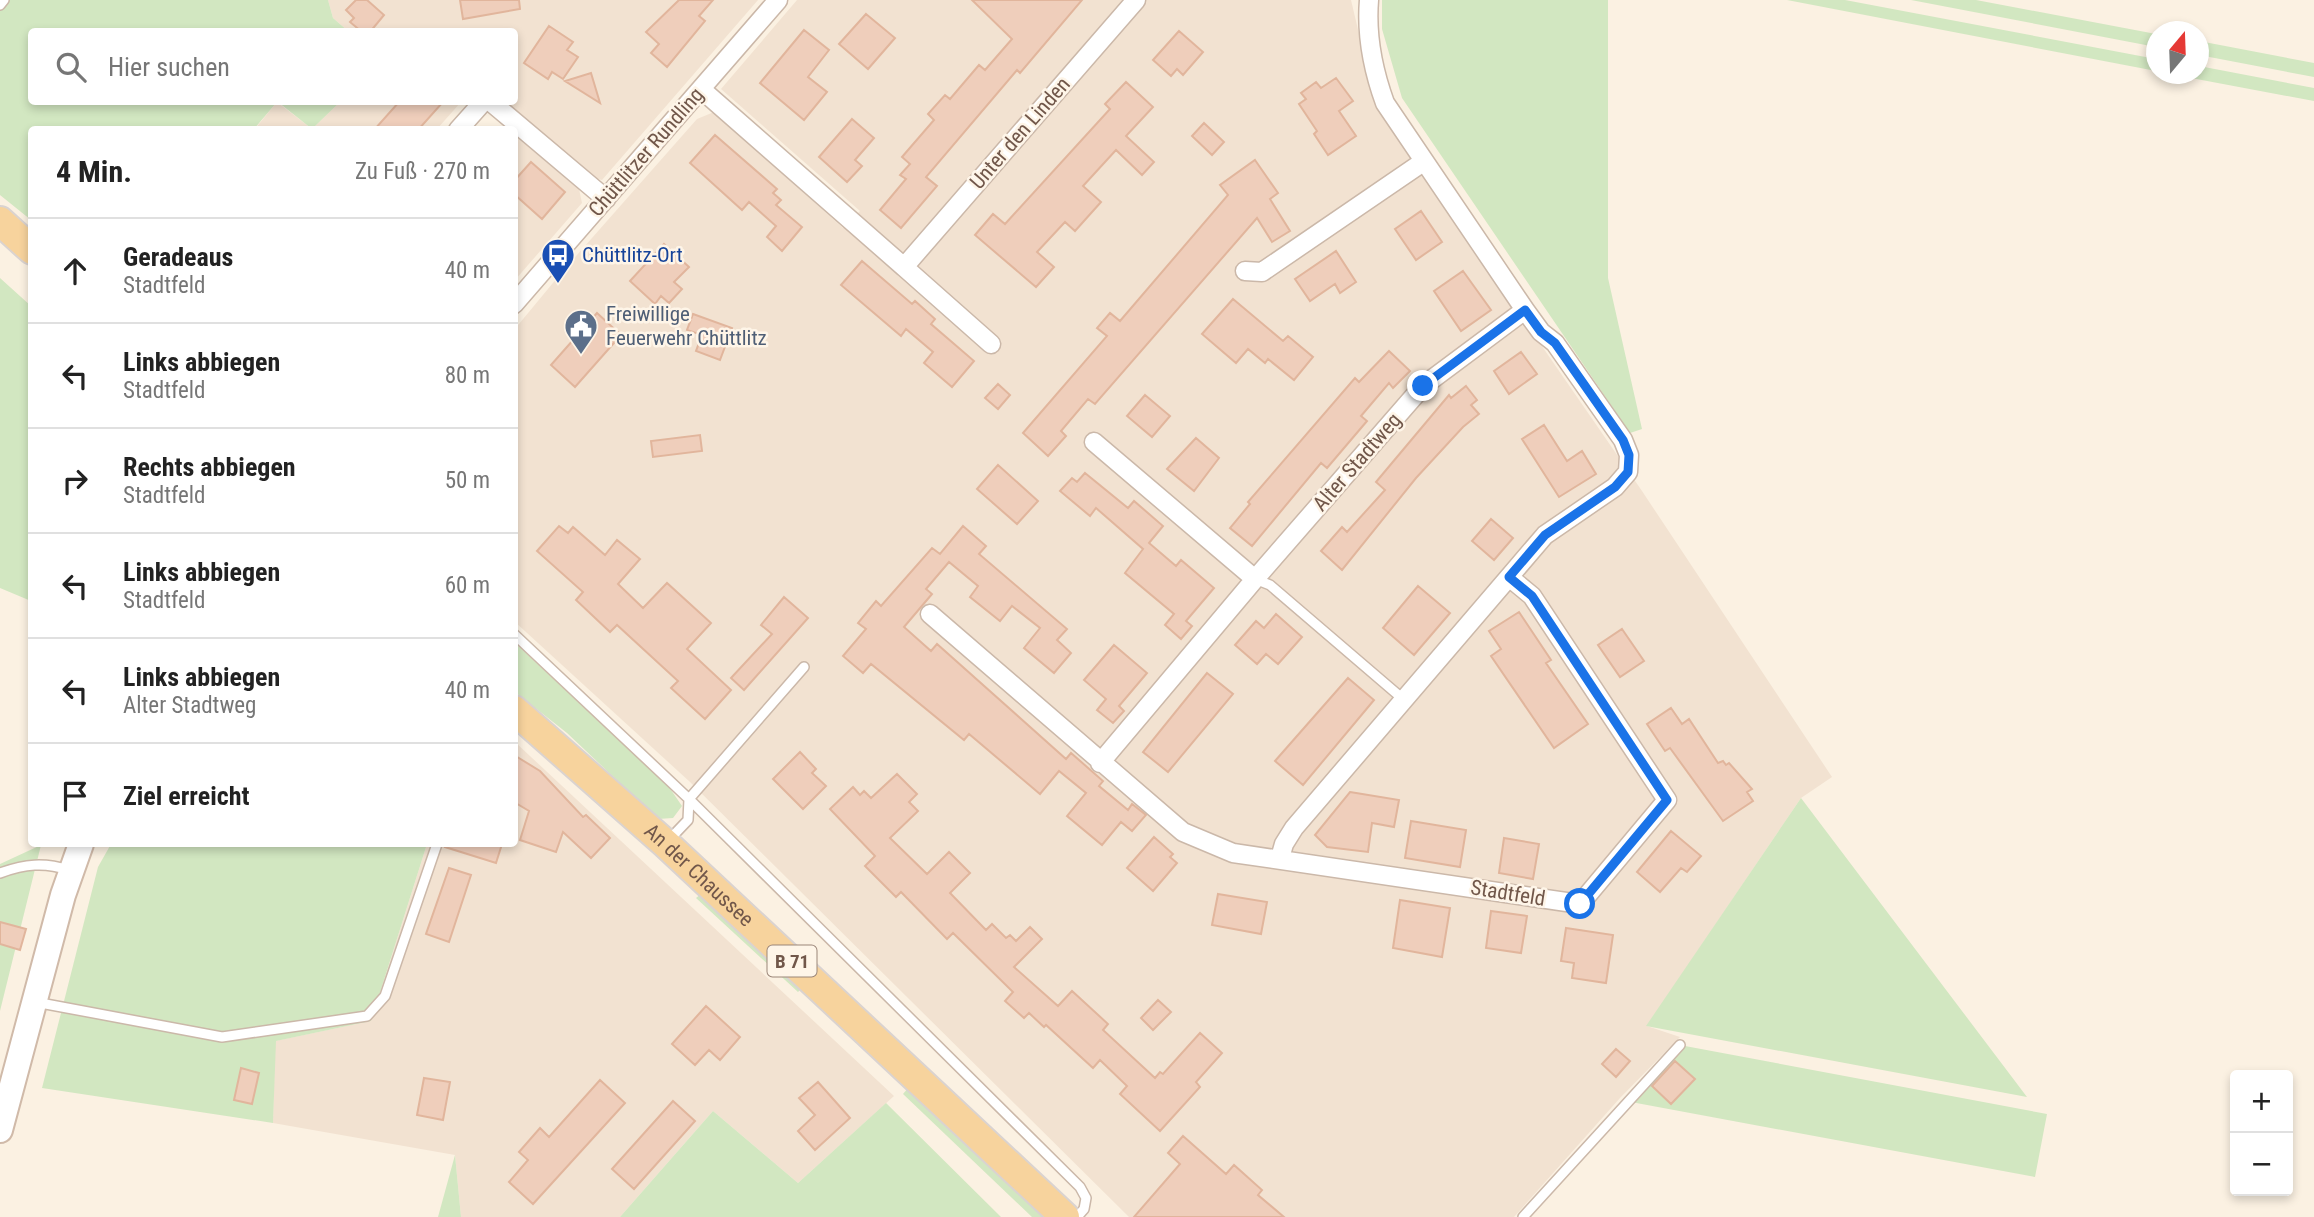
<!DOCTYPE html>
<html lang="de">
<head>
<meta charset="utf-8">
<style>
  :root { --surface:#fff; --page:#f6f6f6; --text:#222; --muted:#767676; --line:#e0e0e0 }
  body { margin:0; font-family:"Roboto Condensed",sans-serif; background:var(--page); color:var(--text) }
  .controls { position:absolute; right:21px; bottom:21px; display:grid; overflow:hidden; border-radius:7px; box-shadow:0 4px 10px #0003 }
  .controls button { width:63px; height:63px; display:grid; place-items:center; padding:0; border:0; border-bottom:2px solid var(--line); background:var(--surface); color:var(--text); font:35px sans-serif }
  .compass { position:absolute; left:2146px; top:21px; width:63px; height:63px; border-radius:50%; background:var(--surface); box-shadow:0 4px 10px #0003; rotate:19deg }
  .stop { position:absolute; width:21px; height:21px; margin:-16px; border:5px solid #1a73e8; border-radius:50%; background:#fff }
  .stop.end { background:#1a73e8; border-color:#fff; box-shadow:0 2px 7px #0008 }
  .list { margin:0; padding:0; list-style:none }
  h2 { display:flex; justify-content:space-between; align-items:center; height:91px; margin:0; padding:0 28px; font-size:30px }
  h2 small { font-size:23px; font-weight:400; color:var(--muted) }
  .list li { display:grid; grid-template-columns:46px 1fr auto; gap:21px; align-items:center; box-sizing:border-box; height:105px; padding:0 28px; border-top:2px solid var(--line) }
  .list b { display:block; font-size:26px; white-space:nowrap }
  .list p { margin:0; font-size:23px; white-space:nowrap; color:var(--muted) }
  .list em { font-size:23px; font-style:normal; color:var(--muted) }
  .icon { flex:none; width:38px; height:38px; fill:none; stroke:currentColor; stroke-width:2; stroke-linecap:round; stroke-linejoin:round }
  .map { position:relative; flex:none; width:2314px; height:1217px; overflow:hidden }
  .search { position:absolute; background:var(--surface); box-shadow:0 4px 10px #0003; left:28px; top:28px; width:490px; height:77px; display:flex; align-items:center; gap:18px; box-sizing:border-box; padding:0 24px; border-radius:7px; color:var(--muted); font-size:26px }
  .panel { position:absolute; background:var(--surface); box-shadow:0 4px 10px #0003; left:28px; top:126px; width:490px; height:721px; border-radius:7px }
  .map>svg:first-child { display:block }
  .residential { fill:#f2e2d1 }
  .green { fill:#d2e7c1 }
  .building { fill:#efcebb; stroke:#e1b59c; stroke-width:2 }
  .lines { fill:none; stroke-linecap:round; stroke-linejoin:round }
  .lane-casing { stroke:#cbb8a9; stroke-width:12 }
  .street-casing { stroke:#cbb8a9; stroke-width:21 }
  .secondary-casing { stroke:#d0baa9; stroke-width:28 }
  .primary-casing { stroke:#dad3d0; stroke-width:32 }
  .lane { stroke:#fff; stroke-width:9 }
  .street { stroke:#fff; stroke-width:18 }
  .secondary { stroke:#fff; stroke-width:24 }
  .primary { stroke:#f7d39d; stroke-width:28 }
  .route { stroke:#1a73e8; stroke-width:9 }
  .labels { text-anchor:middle; stroke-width:5; stroke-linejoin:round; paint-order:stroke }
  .shield { fill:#fef5e8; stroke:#9b8679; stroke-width:2 }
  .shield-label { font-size:19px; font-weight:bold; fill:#71574a }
  .street-label { font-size:21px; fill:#71574a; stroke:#fef5e8 }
  .transit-label { font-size:21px; fill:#164399; stroke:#fef5e8; text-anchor:start }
  .service-label { font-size:21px; fill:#4e5e75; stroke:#fef5e8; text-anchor:start }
</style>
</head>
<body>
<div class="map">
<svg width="2314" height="1217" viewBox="0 0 2314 1217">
  <rect width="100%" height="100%" fill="#fbf1e2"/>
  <path class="residential" d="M328 0H758L602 180 588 176 502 102H514V32L348 31 333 18Z
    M797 0H1351L1376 106 1642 491 1832 777 1801 798 1647 1026 1680 1037 1620 1098 1514 1217H1129L690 782 515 622 514 330 562 272 697 119 714 112 843 228 860 211 721 89Z
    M277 102 312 129 340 102H461L437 129 254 130Z
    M515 136 579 189 582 203 515 280Z
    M515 742 894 1096 798 1183 713 1111 620 1217H461L455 1155 273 1123 275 1041 371 1021 427 844H514Z"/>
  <path class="green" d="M0 0H328L333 18 348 31 32 32V102H277L254 129 32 130 31 220 0 195Z
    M1382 0H1608V278L1642 429 1630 433 1402 98 1382 29Z
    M1787 0H1845L2156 59V71Z
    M1911 0H1976L2156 34V47Z
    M2199 41 2314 63V77L2199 55Z
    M2199 66 2314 88V101L2170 74H2198Z
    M278 102H340L312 129Z
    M0 278 31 306V601L0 588Z
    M514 642 669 787 682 806 673 818 658 819 567 733 515 692Z
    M1801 798 2027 1097 1646 1026Z
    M111 844H427L371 1021 276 1041 273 1123 42 1088 98 867Z
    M41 845 0 1011V864Z
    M701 894 802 988 798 992 696 898Z
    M1685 1046 2047 1114 2035 1177 1631 1102Z
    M909 1087 1048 1217H1032L903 1094Z
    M886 1103 1001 1217H620L713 1111 798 1183Z
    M455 1155 461 1217H438Z"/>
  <path class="building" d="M356 0H367L384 15 370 32H362L350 22 354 18 346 10Z
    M460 0H519L520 9 463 19Z
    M679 0H713L699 16 705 21 667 67 651 53 659 44 646 32Z
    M972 0H1082L1020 73 1017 70 926 177 937 186 901 228 880 210 906 179 900 175 910 164 902 157 934 120 928 114 945 95 950 99 979 65 985 70 1012 39Z
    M866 14 895 38 868 69 839 44Z
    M549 26 573 42 567 50 578 57 563 79 552 72 548 79 524 63Z
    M804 30 829 50 808 77 827 92 804 120 760 83Z
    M1179 31 1203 52 1183 75 1177 69 1171 76 1153 60Z
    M591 73 600 103 565 81Z
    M1336 78 1353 101 1339 111 1356 136 1328 155 1314 134 1317 131 1299 104 1306 99 1301 93 1316 82 1321 88Z
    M1126 82 1153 107 1126 136 1154 162 1142 175 1116 150 1083 186 1101 202 1075 231 1065 222 1037 252 1054 267 1036 287 975 235 993 214 1005 224 1110 109 1105 104Z
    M399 102H443L418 130H374Z
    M852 119 874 138 855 160 862 166 847 182 819 157Z
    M1204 123 1224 142 1212 155 1192 136Z
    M715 135 777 189 773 193 781 200 776 205 802 227 782 251 767 237 776 226 749 202 742 210 690 163Z
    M1255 160 1278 193 1270 199 1290 231 1272 242 1257 218 1095 404 1088 399 1061 431 1066 436 1048 456 1023 433 1107 336 1097 328 1110 313 1120 321 1228 195 1220 185Z
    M531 162 565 192 542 219 514 194V181Z
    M1421 211 1442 242 1416 260 1395 229Z
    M664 244 689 267 674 282 682 289 669 303 661 296 655 304 630 281Z
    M1336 251 1356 282 1340 293 1335 284 1310 301 1295 279Z
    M862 261 912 304 915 301 935 319 931 324 974 361 952 387 924 363 933 352 906 329 901 336 841 285Z
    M1463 271 1491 310 1461 331 1434 291Z
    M1233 299 1283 341 1288 336 1313 357 1294 380 1268 359 1265 363 1248 349 1236 363 1202 334Z
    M597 313 621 335 575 387 551 365Z
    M693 314 732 328 720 360 696 351 702 335 687 330Z
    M1389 351 1410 371 1393 388 1389 383 1361 416 1367 421 1327 468 1321 463 1252 546 1230 528 1250 504 1248 502 1355 378 1359 382Z
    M1521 352 1537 374 1509 394 1494 371Z
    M998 384 1010 395 998 409 985 398Z
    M1466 386 1477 400 1471 405 1479 414 1463 427 1416 478 1342 570 1321 551 1342 527 1347 532 1385 490 1376 482 1449 395 1451 398Z
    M1145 395 1170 416 1152 437 1127 416Z
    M1544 425 1567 461 1582 451 1596 474 1559 497 1522 439Z
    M700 435 702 451 653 457 651 441Z
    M1196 438 1219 458 1194 491 1167 469Z
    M998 465 1038 501 1017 524 977 489Z
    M1085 473 1128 508 1134 501 1163 526 1149 543 1176 566 1181 560 1214 588 1186 621 1192 626 1181 639 1165 625 1174 614 1125 573 1143 549 1096 508 1090 516 1060 491 1072 478 1077 482Z
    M1491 519 1513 538 1494 560 1472 541Z
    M559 526 568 533 573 527 605 555 617 540 640 559 618 584 643 608 667 583 711 623 687 649 731 690 705 719 671 688 678 681 617 625 610 632 576 600 583 592 537 551Z
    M963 526 986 546 979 554 1067 629 1057 640 1071 653 1054 673 1024 648 1040 628 1012 606 1000 621 970 597 978 586 949 562 926 589 932 594 904 627 931 651 937 644 1066 759 1071 753 1103 781 1099 786 1128 810 1132 804 1146 815 1132 831 1121 822 1102 845 1067 816 1086 793 1059 771 1040 794 969 734 964 740 871 664 863 673 843 656 866 629 858 623 876 601 881 606 932 548 940 554Z
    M1418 586 1450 613 1414 655 1383 628Z
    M784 597 808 618 744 690 731 678 772 634 761 625Z
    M1519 612 1551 660 1546 663 1588 724 1554 748 1491 656 1501 649 1489 631Z
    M1276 614 1302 637 1278 664 1266 654 1257 664 1235 645 1256 621 1264 628Z
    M1622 629 1644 661 1620 677 1598 645Z
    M1114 645 1147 673 1119 706 1124 711 1113 723 1097 710 1106 699 1084 680Z
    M1207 673 1233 694 1168 772 1143 752Z
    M1348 678 1374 700 1303 785 1275 761Z
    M1671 708 1682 724 1689 719 1718 763 1723 761 1726 765 1729 763 1752 789 1747 792 1753 801 1723 821 1670 748 1665 751 1647 724Z
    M800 752 816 769 812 773 826 786 803 809 773 779Z
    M514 755 540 771 583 817 586 815 610 838 591 858 563 832 556 852 520 840 529 811 514 802Z
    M897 774 917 794 909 802 918 811 890 838 927 874 949 852 970 873 950 893 986 930 992 924 1006 938 1010 935 1016 941 1030 927 1042 939 1014 967 1058 1006 1072 991 1108 1024 1103 1030 1155 1078 1160 1072 1163 1074 1200 1033 1222 1053 1196 1082 1200 1087 1160 1131 1120 1094 1127 1086 1100 1060 1093 1068 1046 1025 1044 1027 1029 1013 1024 1018 1005 1001 1013 992 953 933 947 939 901 892 896 897 865 866 875 856 830 809 853 787 860 795 864 791 871 798Z
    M1350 792 1399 800 1394 827 1372 823 1368 852 1327 847 1315 835Z
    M1411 821 1466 830 1460 867 1405 858Z
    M1671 831 1701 856 1687 872 1681 868 1660 892 1637 872Z
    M1154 837 1173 854 1170 857 1177 863 1153 891 1127 868Z
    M1504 838 1539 844 1533 879 1499 873Z
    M446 844H502L496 863 445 847Z
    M449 868 471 875 449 942 426 934Z
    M1218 894 1267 902 1261 934 1212 925Z
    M1400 900 1450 908 1442 957 1393 948Z
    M1491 911 1527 916 1521 953 1486 948Z
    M0 922 26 929 20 950 0 944Z
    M1566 928 1613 935 1606 983 1572 978 1574 963 1561 961Z
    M1158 1000 1171 1012 1153 1030 1141 1018Z
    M706 1006 740 1037 720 1060 709 1050 695 1065 672 1044Z
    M1616 1049 1630 1061 1616 1077 1602 1064Z
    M1675 1061 1695 1079 1671 1104 1652 1086Z
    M241 1068 259 1073 252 1104 234 1100Z
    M424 1078 450 1082 443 1120 417 1115Z
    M600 1080 625 1103 533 1204 509 1182 528 1160 519 1152 540 1128 549 1137Z
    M818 1082 850 1118 815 1150 798 1131 815 1115 799 1098Z
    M673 1101 695 1121 634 1189 612 1169Z
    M1183 1136 1226 1174 1234 1165 1262 1190 1258 1195 1284 1217H1134L1180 1164 1168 1153Z"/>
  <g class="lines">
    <defs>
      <path id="lane" d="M0 5 4 0
        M1255 579 1270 585 1403 699
        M514 634 689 799 1080 1187 1086 1198 1084 1209 1077 1217
        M667 842 688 820 689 799 804 667
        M0 873C25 864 44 862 69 870
        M35 1002 222 1037 367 1016 385 996 437 844
        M1523 1217 1680 1045"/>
      <path id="street" d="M701 89 904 267 1136 0
        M491 102 606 199
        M458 130 483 102
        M904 267 991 344
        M1245 271 1262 272 1423 162
        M514 304 778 0
        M1094 442 1255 579
        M930 614 1183 832 1233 853 1580 904 1667 800 1532 596 1509 577 1545 535 1615 487 1628 472 1629 455 1623 440 1555 343 1541 332 1525 310
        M1100 763 1255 579 1423 386 1525 310 1385 103C1373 70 1366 36 1369 0
        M1280 858 1284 844 1294 828 1509 577"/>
      <path id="secondary" d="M0 1130 63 895 81 844"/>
      <g id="primary">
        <path d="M0 221 32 250"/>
        <path id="s1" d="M514 710 666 844 1065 1217"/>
      </g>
    </defs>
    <use href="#lane" class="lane-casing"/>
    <use href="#street" class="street-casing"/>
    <use href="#secondary" class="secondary-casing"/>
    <use href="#primary" class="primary-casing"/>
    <use href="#lane" class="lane"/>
    <use href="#street" class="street"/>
    <use href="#secondary" class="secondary"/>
    <use href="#primary" class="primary"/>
  </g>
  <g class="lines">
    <path class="route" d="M1423 386 1525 310 1541 332 1555 343 1623 440 1629 455 1628 472 1615 487 1545 535 1509 577 1532 596 1667 800 1580 904"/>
  </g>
  <defs>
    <symbol id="bus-pin" viewBox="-11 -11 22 30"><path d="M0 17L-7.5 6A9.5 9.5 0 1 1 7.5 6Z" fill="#1a4fb4" stroke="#fef5e8"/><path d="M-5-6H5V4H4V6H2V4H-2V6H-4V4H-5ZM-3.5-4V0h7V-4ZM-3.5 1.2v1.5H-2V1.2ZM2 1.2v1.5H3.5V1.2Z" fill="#fff"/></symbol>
    <symbol id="civic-pin" viewBox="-11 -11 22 30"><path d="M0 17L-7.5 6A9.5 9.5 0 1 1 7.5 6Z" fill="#5c6f8a" stroke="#fef5e8"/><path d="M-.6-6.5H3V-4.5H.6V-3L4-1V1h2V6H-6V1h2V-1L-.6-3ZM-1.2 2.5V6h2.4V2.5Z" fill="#fff"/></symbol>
  </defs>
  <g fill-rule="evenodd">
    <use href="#bus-pin" x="539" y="236" width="38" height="52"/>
    <use href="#civic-pin" x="562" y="307" width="38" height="52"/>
  </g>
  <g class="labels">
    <rect class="shield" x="767.5" y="945.5" width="49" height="31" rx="5"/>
    <g class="shield-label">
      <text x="792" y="968">B 71</text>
    </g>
    <g class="street-label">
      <text transform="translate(1020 133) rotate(-49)" y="7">Unter den Linden</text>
      <text transform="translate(646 152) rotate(-49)" y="7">Chüttlitzer Rundling</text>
      <text transform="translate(1357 462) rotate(-49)" y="7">Alter Stadtweg</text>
      <text dy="7" stroke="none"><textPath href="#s1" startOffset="248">An der Chaussee</textPath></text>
      <text transform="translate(1508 893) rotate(9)" y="7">Stadtfeld</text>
    </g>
    <g class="transit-label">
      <text x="582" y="262">Chüttlitz-Ort</text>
    </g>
    <g class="service-label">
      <text x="606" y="321">Freiwillige<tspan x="606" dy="24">Feuerwehr Chüttlitz</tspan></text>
    </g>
  </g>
</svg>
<div class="controls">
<button>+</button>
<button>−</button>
</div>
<svg class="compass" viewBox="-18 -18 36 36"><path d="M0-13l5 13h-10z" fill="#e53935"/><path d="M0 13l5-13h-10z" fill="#767676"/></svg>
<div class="stop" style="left:1580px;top:904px"></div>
<div class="stop end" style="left:1423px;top:386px"></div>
<div class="search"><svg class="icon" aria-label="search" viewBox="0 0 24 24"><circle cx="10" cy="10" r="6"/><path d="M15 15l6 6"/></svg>Hier suchen</div>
<section class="panel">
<h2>4 Min.<small>Zu Fuß · 270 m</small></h2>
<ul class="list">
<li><svg class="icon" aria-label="ahead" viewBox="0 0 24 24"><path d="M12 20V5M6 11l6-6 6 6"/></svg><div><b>Geradeaus</b><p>Stadtfeld</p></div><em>40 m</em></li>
<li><svg class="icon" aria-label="left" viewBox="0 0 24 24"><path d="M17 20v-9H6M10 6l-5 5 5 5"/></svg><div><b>Links abbiegen</b><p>Stadtfeld</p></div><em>80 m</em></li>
<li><svg class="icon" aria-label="right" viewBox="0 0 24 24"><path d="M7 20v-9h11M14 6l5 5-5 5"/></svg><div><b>Rechts abbiegen</b><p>Stadtfeld</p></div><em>50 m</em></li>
<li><svg class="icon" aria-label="left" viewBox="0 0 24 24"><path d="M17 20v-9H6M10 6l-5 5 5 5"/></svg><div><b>Links abbiegen</b><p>Stadtfeld</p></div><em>60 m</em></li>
<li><svg class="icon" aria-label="left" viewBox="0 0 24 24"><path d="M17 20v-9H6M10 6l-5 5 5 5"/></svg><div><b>Links abbiegen</b><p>Alter Stadtweg</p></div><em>40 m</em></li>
<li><svg class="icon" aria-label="arrive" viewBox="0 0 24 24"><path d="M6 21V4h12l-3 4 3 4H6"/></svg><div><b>Ziel erreicht</b></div></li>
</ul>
</section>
</div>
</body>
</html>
